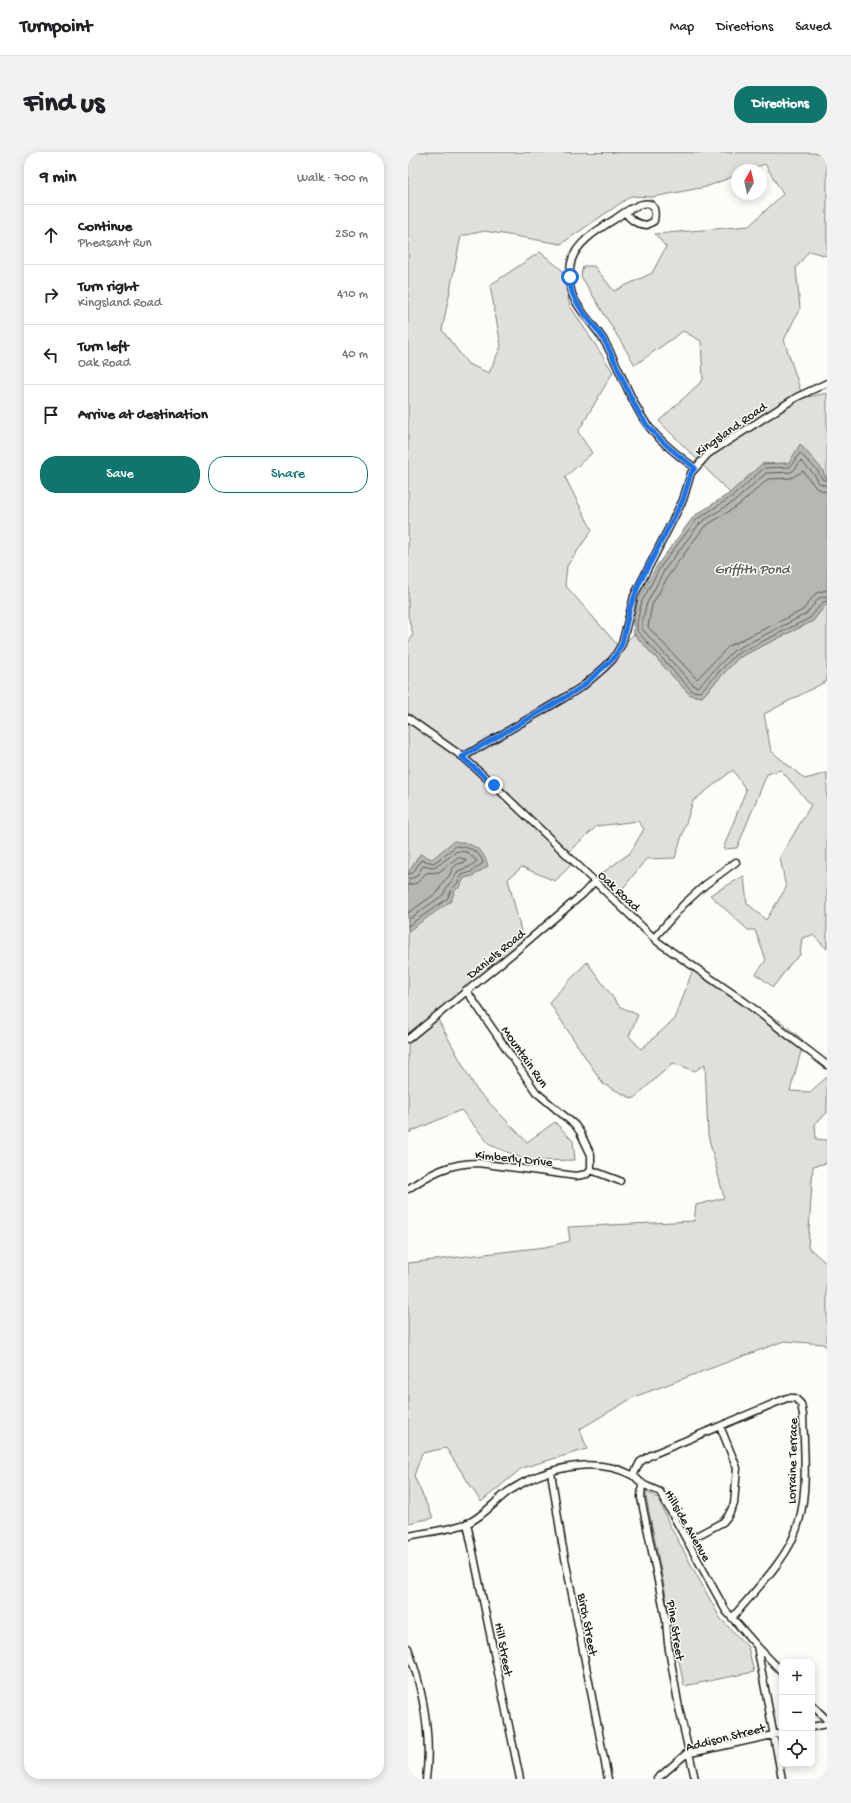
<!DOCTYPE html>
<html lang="en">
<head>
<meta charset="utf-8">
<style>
  :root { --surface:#fff; --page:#f2f2f2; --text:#202124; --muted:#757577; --line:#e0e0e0; --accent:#0f766e }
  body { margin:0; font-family:"Gochi Hand",sans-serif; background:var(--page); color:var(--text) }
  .controls { position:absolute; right:12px; bottom:12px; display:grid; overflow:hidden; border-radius:8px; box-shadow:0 2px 10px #0003 }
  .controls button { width:36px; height:36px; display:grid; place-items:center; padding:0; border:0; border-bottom:1px solid var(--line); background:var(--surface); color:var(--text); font:20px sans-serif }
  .compass { position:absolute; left:323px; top:12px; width:36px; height:36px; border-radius:50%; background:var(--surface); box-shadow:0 2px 10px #0003; rotate:8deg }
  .stop { position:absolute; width:12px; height:12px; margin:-9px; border:3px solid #1a73e8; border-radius:50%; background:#fff }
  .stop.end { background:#1a73e8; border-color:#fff; box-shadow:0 1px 4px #0008 }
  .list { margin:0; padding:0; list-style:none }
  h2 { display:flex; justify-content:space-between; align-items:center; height:52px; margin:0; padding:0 16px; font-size:17px }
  h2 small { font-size:13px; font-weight:400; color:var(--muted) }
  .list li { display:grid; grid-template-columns:26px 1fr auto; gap:12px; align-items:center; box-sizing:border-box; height:60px; padding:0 16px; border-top:1px solid var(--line) }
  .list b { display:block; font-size:15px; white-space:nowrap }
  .list p { margin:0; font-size:13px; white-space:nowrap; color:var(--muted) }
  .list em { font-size:13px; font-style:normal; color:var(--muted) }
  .actions { display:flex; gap:8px; padding:12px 16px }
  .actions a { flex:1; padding:9px 0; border:1px solid var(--accent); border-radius:16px; text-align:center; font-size:14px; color:var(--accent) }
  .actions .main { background:var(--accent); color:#fff }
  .icon { flex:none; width:22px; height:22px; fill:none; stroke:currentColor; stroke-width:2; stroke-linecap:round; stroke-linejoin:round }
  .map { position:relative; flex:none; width:419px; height:1627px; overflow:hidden; border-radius:16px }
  header { display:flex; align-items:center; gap:24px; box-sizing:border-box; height:56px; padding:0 20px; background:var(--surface); border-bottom:1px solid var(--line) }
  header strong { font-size:19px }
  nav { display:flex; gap:22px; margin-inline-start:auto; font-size:14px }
  .intro { display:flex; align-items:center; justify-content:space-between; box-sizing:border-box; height:96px; padding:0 24px }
  h1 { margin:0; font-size:28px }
  .button { padding:10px 18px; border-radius:16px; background:var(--accent); color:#fff; font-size:14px; font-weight:700 }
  main { display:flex; gap:24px; padding:0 24px }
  aside { flex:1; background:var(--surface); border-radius:16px; box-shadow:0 2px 10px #0003 }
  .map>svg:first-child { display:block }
  .green { fill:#e0dfdb; stroke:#7e7e7c }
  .water { fill:#b7b6b2; stroke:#797876 }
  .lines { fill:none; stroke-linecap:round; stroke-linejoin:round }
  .shore { stroke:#5a5a58; stroke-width:1 }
  .minor-casing { stroke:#1c1c1c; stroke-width:9 }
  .minor { stroke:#fdfcf7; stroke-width:6 }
  .route { stroke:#1a73e8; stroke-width:5 }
  .labels { text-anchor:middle; stroke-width:3; stroke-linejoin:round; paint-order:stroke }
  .street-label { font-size:13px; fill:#1c1c1c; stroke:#fdfcf7 }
  .water-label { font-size:14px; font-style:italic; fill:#5a5a58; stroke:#fdfcf7 }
</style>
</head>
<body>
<header>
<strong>Turnpoint</strong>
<nav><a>Map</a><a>Directions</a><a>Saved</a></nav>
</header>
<div class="intro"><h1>Find us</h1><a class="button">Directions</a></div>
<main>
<aside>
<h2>9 min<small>Walk · 700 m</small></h2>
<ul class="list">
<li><svg class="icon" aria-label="ahead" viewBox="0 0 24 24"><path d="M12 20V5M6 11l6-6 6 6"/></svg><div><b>Continue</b><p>Pheasant Run</p></div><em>250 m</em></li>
<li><svg class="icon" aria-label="right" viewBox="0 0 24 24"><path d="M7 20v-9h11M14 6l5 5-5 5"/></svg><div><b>Turn right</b><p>Kingsland Road</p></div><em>410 m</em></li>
<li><svg class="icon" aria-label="left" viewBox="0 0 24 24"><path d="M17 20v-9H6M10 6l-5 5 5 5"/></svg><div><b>Turn left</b><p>Oak Road</p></div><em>40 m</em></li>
<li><svg class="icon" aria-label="arrive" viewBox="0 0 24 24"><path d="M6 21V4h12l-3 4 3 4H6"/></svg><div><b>Arrive at destination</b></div></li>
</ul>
<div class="actions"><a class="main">Save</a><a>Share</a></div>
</aside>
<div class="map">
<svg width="419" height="1627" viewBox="0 0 419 1627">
  <rect width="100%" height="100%" fill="#fdfcf7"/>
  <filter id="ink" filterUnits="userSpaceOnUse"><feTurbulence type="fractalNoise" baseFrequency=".025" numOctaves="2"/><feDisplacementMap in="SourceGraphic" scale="8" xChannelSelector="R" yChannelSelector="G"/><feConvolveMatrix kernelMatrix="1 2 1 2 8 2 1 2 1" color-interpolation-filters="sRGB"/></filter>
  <g filter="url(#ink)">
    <path class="green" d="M0 0 419 1V104L401 99 388 116 392 156 376 188 395 246 419 241V328L414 317 381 311 354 312 322 341 251 269 295 228 293 189 275 179 227 213 173 124 175 114H186L206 139 244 121 258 95 247 82 341 74 375 42 357 12 341 18H329V23L298 35 245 45 223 44 153 92 77 79 53 84 34 178 60 212 81 221 93 194 82 133 132 100 154 118 162 154 205 220 170 280 184 301 157 325 184 378 159 414 157 433 212 496 226 482 282 543 294 545 330 506 405 469 419 451V529L356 562 363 599 397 627 419 621V797L405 783 394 786 392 803 384 810 365 835 348 822 358 808 347 778H340L302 743 336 724 339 751 358 768 378 736 372 705 403 653 373 618 359 622 329 696 315 697 338 638 325 618 285 649 267 706 238 707 206 748 186 727 222 701 236 677 230 669 189 674 158 702 166 710 147 729 114 715 100 727 116 791 28 864 68 937 119 990 147 970 165 989 167 1008 121 1009 82 993 53 958 0 981V491L5 482 0 464Z
      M179 810 211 854 230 863 221 884 233 897 267 867 286 814 342 855 372 869 396 889 382 939 402 940 419 925V961L407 971 408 987 419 988V1011L405 1014 400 1095 419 1112V1195L415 1192 376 1189 226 1245 172 1277 179 1297 114 1316 73 1350 38 1296 14 1301 6 1324 25 1366 0 1371V1111L137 1095 162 1089 160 1075 286 1069 288 1053 316 1046 300 983 297 912 287 919 265 911 225 947 195 932 141 850Z
      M237 1339 251 1347 261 1372 312 1466 340 1495 346 1520 276 1534Z"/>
    <path class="water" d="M392 292 414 317 419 328V451L405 469 330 506 294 545 282 543 226 482 225 470 230 448 250 412 286 364 322 341 354 312 381 311Z
      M46 689C64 692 75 695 80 714L65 724 56 726 52 735 47 738 43 749 0 779V721L12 702 24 707Z"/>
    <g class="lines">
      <path class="shore" d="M419 329 414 327 410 319 392 301 382 315 356 316 325 344 289 367 253 414 234 449 229 470V479L284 539 292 540 327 503 402 466 415 450 419 449
        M419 334 411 331 406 322 393 309 387 317 383 320 358 321 328 348 292 371 257 417 239 451 234 470V477L286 534 290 535 325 499 398 462 411 446 419 444
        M419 340 408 336 395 319 383 326 360 327 331 353 296 375 262 421 244 453 240 475 289 527 321 494 395 458 408 441 419 438
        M0 722 5 721 13 708 26 711 48 694C59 695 72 698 75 711L63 720 54 723 49 732 44 736 39 747 0 774
        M0 727 8 725 15 714 24 716 28 715 49 699 59 700 69 709 61 715 50 719 45 728 40 733 35 743 0 768
        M0 733 9 731 18 721 31 720 50 705 58 708 57 710 50 712 45 716 41 724 35 730 30 740 0 761"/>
      <defs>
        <path id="minor" d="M217 60C223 69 229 72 239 73L246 69C252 36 219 58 207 67 191 77 167 91 163 111 161 120 161 133 164 142 170 158 185 172 195 187 211 213 220 245 238 271 251 289 269 303 287 316
          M0 566 55 605 86 633 250 790 337 850 419 913
          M55 605 156 546 175 534 196 516 205 507 214 492 226 444 275 348 283 321 300 302 389 245 419 231
          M246 786 276 752 297 733 328 710
          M58 838 128 940 167 973 172 980 183 1003V1018
          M0 887 109 798 175 742 186 730
          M183 1018 212 1029
          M0 1037C23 1021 42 1011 70 1011L168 1024 179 1022 183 1018
          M143 1320 154 1391 200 1627
          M225 1324 232 1310 243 1303 379 1246H387L393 1252 395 1263C396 1302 402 1349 385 1386 374 1412 342 1444 324 1466
          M234 1331 233 1346 258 1468 260 1492 271 1556 287 1627
          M59 1371 112 1627
          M0 1384C19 1380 42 1378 60 1371 76 1364 87 1349 101 1339 136 1316 186 1303 226 1324 229 1326 231 1330 235 1332 240 1335 246 1337 252 1340L318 1459 349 1494 374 1627
          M279 1389 315 1370 320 1364 326 1352 329 1316 312 1274
          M349 1494 374 1520
          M0 1496C15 1538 24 1582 18 1627
          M404 1553 419 1568
          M404 1575 419 1572
          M249 1627 278 1602 374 1581"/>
      </defs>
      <use href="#minor" class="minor-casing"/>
      <use href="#minor" class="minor"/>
    </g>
  </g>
  <g class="lines" filter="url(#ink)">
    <path class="route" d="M86 633 54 605 156 546 175 534 205 507 214 492 222 456 231 432 275 348 283 321 287 316C269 303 253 290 239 273 222 251 211 214 196 188 187 173 172 160 165 143 162 137 162 131 162 125"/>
  </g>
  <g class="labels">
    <g class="street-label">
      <text transform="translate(322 276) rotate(-35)" y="5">Kingsland Road</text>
      <text transform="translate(212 738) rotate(43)" y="5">Oak Road</text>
      <text transform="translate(87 801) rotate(-39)" y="5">Daniels Road</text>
      <text transform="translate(118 904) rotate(55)" y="5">Mountain Run</text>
      <text transform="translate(106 1005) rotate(6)" y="5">Kimberly Drive</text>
      <text transform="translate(383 1309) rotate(-89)" y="5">Lorraine Terrace</text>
      <text transform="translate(281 1373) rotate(60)" y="5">Hillside Avenue</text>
      <text transform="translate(181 1472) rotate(79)" y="5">Birch Street</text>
      <text transform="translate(269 1478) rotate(81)" y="5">Pine Street</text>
      <text transform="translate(97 1497) rotate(79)" y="5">Hill Street</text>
      <text transform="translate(317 1584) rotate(-14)" y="5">Addison Street</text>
    </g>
    <g class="water-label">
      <text x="344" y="421">Griffith Pond</text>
    </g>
  </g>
</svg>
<div class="controls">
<button>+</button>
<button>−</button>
<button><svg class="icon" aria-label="locate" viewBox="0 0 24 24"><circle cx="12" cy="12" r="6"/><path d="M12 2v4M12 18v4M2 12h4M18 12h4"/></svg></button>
</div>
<svg class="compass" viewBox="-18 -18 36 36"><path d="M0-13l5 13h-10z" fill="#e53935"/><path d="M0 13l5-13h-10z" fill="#757577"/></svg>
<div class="stop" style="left:162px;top:125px"></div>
<div class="stop end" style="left:86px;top:633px"></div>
</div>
</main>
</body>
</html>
